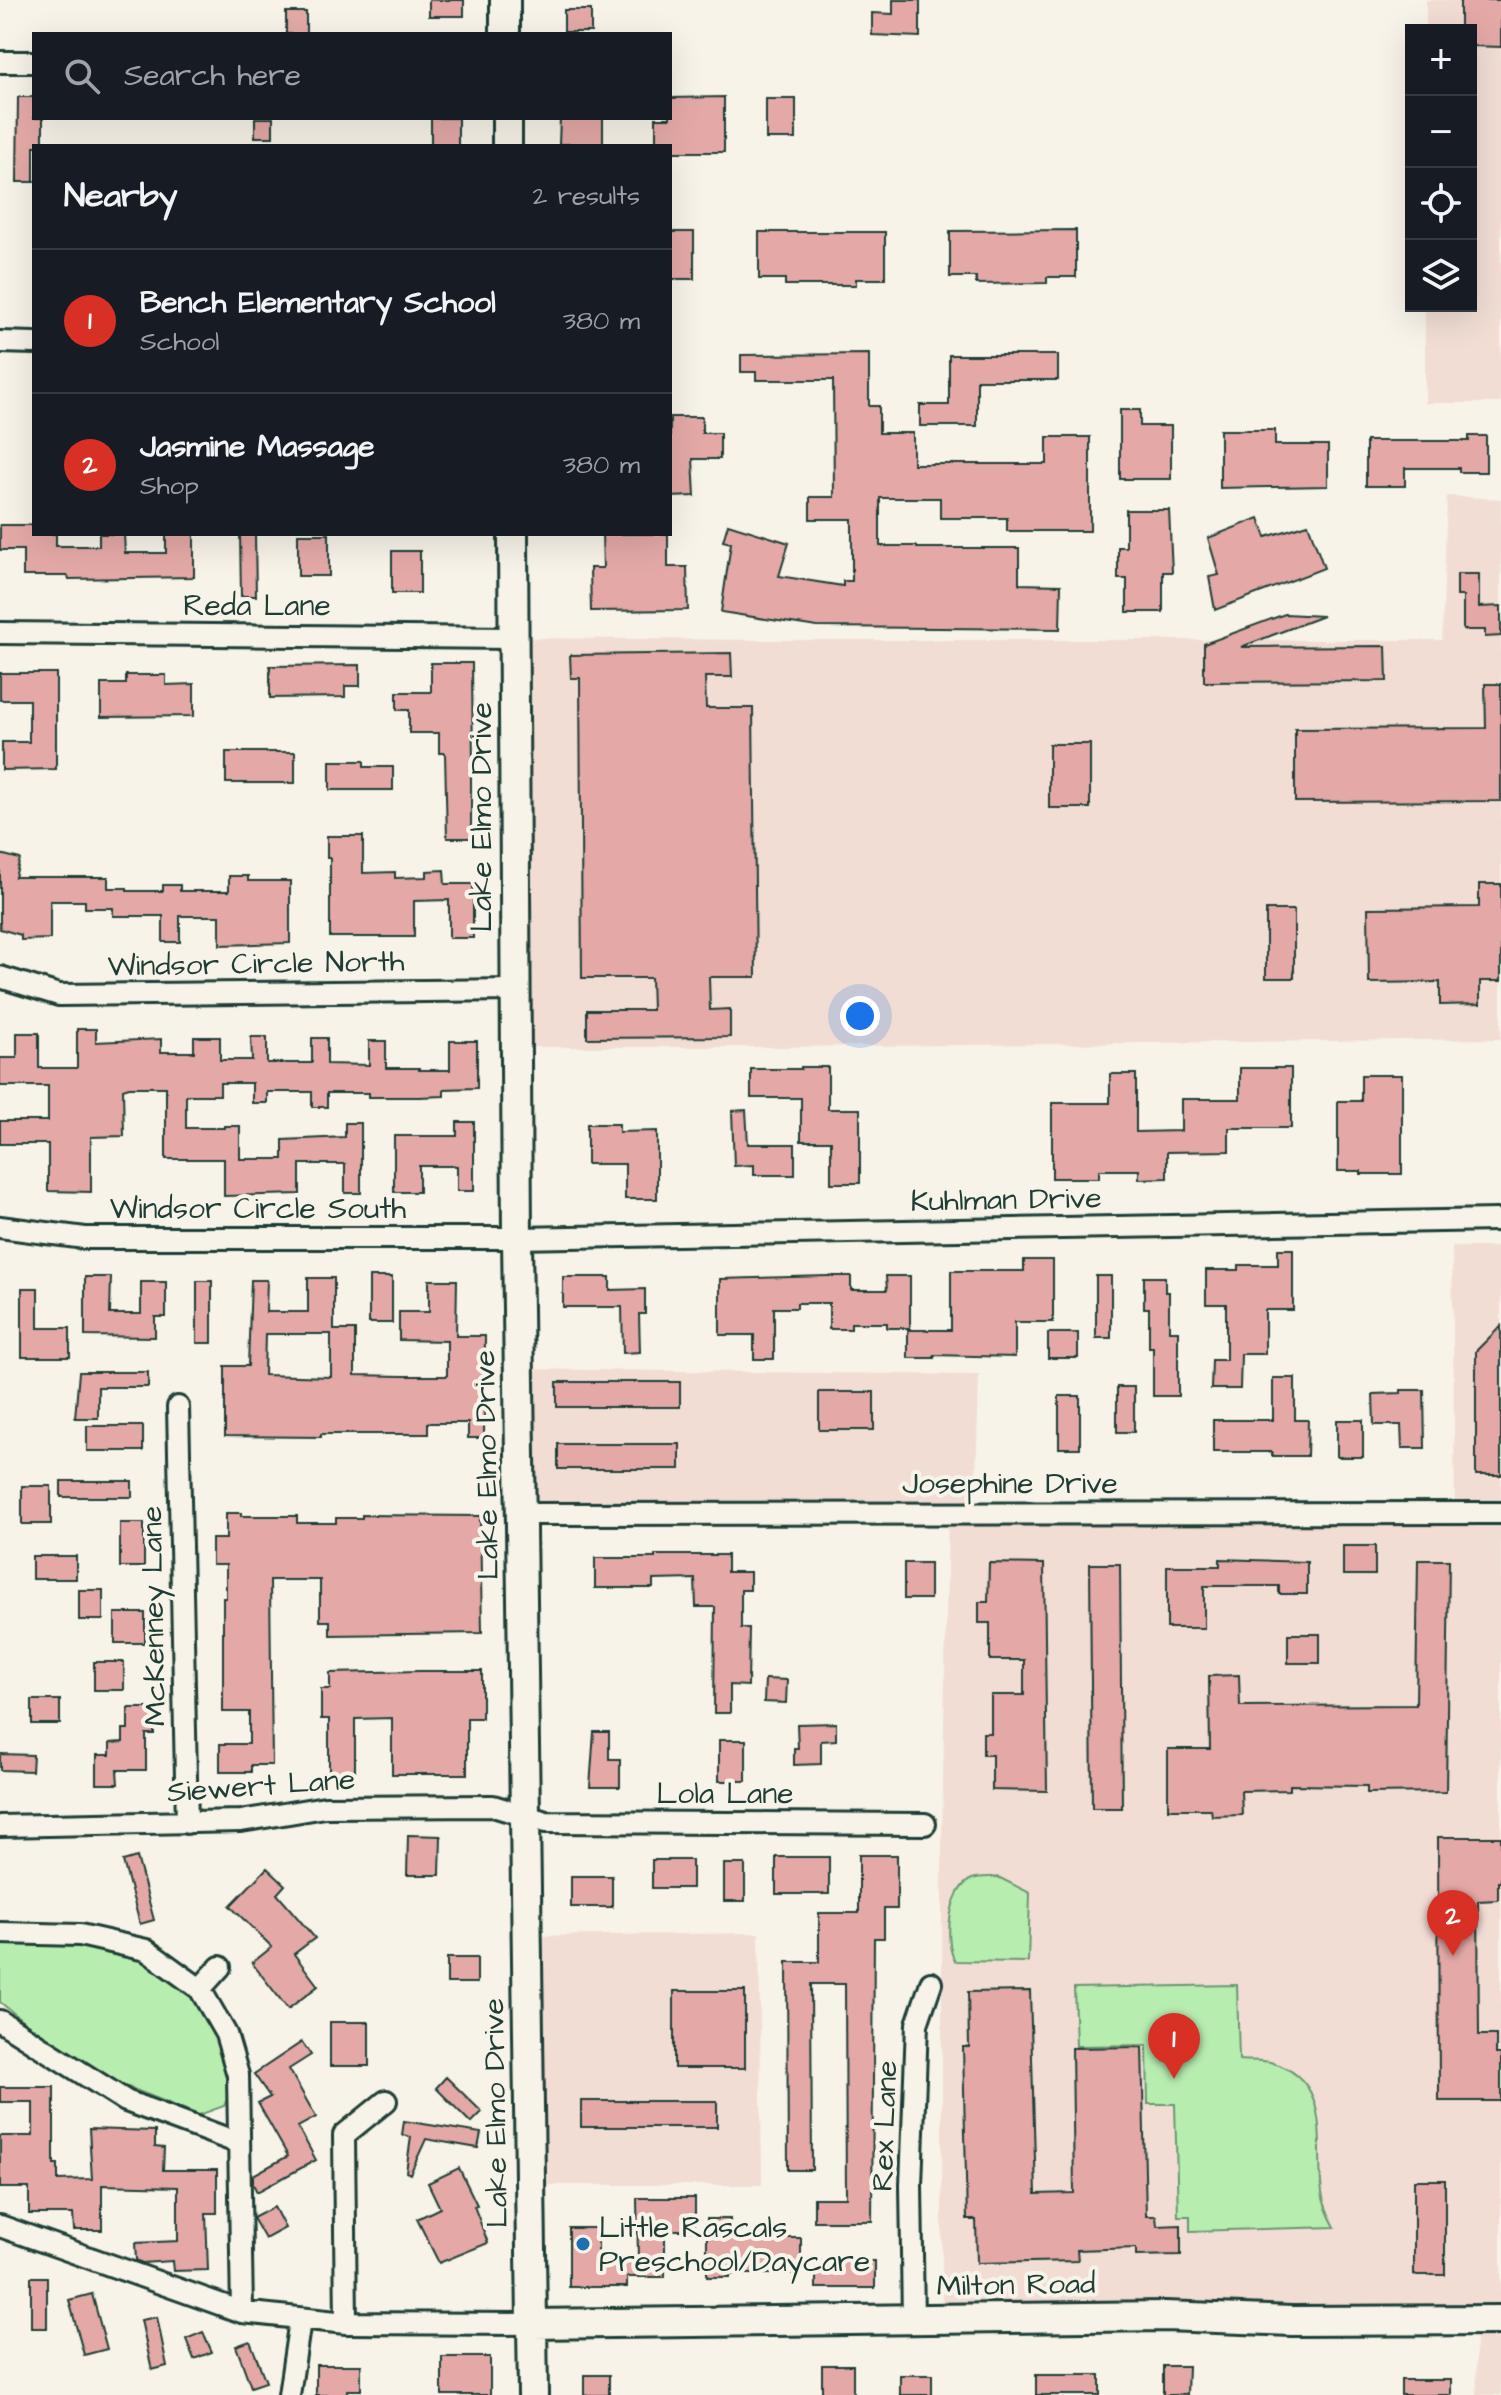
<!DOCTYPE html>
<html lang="en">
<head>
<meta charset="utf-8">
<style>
  :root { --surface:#171b24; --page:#242831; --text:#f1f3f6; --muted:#9ea1a6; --line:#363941; --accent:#d93025 }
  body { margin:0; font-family:"Architects Daughter",sans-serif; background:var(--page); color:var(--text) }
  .controls { position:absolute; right:24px; top:24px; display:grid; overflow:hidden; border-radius:0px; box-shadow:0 8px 32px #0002 }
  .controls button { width:72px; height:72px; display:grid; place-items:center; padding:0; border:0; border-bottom:2px solid var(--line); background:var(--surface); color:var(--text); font:40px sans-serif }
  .you { position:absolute; left:860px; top:1016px; width:28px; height:28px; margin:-20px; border:6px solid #fff; border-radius:50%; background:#1a73e8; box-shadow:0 0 0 12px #1a73e833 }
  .badge { display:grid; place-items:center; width:52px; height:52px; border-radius:50%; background:var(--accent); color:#fff; font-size:26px; font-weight:700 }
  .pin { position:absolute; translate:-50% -66px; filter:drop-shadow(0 2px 4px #0008) }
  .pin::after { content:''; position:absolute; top:42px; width:28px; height:24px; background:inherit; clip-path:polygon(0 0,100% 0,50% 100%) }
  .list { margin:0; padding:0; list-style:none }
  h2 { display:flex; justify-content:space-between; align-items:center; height:104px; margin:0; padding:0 32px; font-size:34px }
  h2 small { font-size:26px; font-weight:400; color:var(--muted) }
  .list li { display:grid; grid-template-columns:52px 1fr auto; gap:24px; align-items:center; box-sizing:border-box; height:144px; padding:0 32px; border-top:2px solid var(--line) }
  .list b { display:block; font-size:30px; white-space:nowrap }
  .list p { margin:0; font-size:26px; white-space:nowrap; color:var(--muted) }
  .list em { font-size:26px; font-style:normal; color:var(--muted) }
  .icon { flex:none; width:44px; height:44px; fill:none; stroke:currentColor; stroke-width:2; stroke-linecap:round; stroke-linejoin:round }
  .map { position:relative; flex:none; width:1501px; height:2395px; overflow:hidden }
  .search { position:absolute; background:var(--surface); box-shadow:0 8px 32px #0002; left:32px; top:32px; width:640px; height:88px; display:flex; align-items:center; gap:20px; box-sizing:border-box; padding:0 28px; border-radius:0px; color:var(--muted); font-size:30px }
  .panel { position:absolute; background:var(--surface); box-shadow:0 8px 32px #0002; left:32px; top:144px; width:640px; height:392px; border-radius:0px }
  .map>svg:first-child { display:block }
  .built { fill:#f1ddd4 }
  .green { fill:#b7eeb0; stroke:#6b9672; stroke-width:2 }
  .building { fill:#e4a9a7; stroke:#1f3d34; stroke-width:2; fill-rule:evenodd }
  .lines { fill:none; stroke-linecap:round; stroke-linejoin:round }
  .street-casing { stroke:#1f3d34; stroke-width:26 }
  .secondary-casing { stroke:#1f3d34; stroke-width:34 }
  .street { stroke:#f7f3e8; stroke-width:20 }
  .secondary { stroke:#f7f3e8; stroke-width:28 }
  .poi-dot { fill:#1f6fb2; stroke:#f7f3e8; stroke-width:3 }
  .labels { text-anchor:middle; stroke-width:8; stroke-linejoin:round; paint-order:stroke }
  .street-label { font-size:30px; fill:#1f3d34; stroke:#f7f3e8 }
  .poi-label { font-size:30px; fill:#1f3d34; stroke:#f7f3e8; text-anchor:start }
</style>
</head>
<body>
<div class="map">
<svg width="1501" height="2395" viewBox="0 0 1501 2395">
  <rect width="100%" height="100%" fill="#f7f3e8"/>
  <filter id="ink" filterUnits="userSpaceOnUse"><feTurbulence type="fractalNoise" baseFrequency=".0125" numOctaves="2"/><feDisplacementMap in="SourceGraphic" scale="16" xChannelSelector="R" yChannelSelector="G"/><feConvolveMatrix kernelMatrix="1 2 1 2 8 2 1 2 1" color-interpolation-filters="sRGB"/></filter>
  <g filter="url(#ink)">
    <path class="built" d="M1426 0H1501V403H1425V306H1471V30H1426Z
      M1447 496 1501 499V1039L770 1047H516L513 638 767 640H1442Z
      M1452 1247H1501V2395H1477L1475 2321 942 2320V1838L948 1514H520L518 1369 979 1375 975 1513 1455 1512Z
      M759 1933 762 2185H529L526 1936Z"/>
    <path class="green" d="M998 1877 1030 1893 1028 1962 955 1961C944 1942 948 1889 972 1879 980 1876 990 1877 998 1877Z
      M0 1941 79 1942 131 1950 197 1997 226 2060 230 2093 224 2106 199 2115 123 2085 32 2028 0 2002Z
      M1237 1985 1239 2060C1248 2061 1260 2060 1270 2062 1335 2080 1315 2144 1322 2193 1324 2206 1329 2216 1335 2227L1190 2231V2216H1178L1175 2104H1148L1147 2045 1076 2046 1074 1988Z"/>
    <path class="building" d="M429 0H464V16H429Z
      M893 0H920V37L872 35V13L893 14Z
      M1460 0H1501V47L1471 46V30H1460Z
      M564 10H591V32H564Z
      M286 12H306V34H286Z
      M18 97H34V118H43V146H34V182H17Z
      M724 97V152H670V146H656V118H670V98Z
      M766 99H796V139H766Z
      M255 118H273V137H255Z
      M431 118H458V146H431Z
      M560 118H603V144H559Z
      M1076 230V277H1047V283L976 284V277H950V231Z
      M670 232H694V279H670Z
      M759 232H885V279H856V285H785V279H759Z
      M869 354V406H879V433H913V464H1047V437H1090V531H1007V518H940V498H880V546H917V548H1019V584L1061 585 1060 629 817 627 721 612 731 543 723 541 728 524 789 543 779 576 843 586V581H852V519H810V497H834L833 380H756V372H741V355Z
      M949 355H1058V380H977V426H920V405H949Z
      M1120 410H1140V426H1171V479H1120Z
      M670 417H702V433H720V459H693L695 496 670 497Z
      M1220 430H1275V445H1328V486L1220 488Z
      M1469 436H1486V472H1459V468H1405V486H1366V441H1469Z
      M1126 510H1169L1172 572H1163V612H1127V579H1118V547H1126Z
      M1259 518 1266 537 1308 524 1324 568 1215 610 1209 577 1219 575 1208 538Z
      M0 525H34V534H56V546H99V534H124L125 553H166V534H194V577L69 579 68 576H23V550H0Z
      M240 534H255L256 596H241Z
      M298 534H329V576H298Z
      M602 534H668V567H687L688 610 591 611 590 568H603Z
      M392 551H420V593H392Z
      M1457 574H1479V607L1501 606V636L1485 637V630H1463V596H1457Z
      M1285 614 1323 616 1241 647 1386 646 1387 681 1204 682V644Z
      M731 653 732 677H705L706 708H753L756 977H709L710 1010 730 1009V1037L587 1038V1010H652L651 978H582L580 678H571L570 655Z
      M431 663H472L473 771H471V838H447L445 753H439V733H409V710H397V692H431Z
      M360 665V686H345V697L270 698V666Z
      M0 673H56V769L2 770V742H29V700H0Z
      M126 675H166V685L194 684V716L101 717V684H126Z
      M1485 684H1501V801L1295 802V729L1486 728Z
      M1049 744H1090V808H1049Z
      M226 752H295V783H226Z
      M330 761H364V767H393V790H330Z
      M327 836H363V873L395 872V878L427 877V871L444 870 445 884H473V938H449V900L414 901V937H330V858H327Z
      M0 854 20 859 15 877H108V888H127V891H163V885H180V891H229V876H248V881H290V943L220 945V916H180V942H163V916H113V908H85V901H50V939L21 940V935L0 929Z
      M1479 884H1501V981H1480V1004L1440 1005V982L1369 983 1368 908 1479 907Z
      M1266 910H1294V978H1266Z
      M77 1029H96V1042L161 1039V1052H194V1037H220V1060H252L251 1037H267V1063H312V1038H327V1064L369 1065V1041H386V1068H419V1070H450V1041H477V1088L444 1089V1096L419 1097H369V1093H327V1107H312V1092H267V1103H252V1083H220V1095H186V1128H224V1126H240V1159H283V1140L345 1137V1123H361V1193H345V1164H300V1194L224 1196V1159H166V1087H129L123 1089 124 1136 91 1137V1192L48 1191V1144H0V1121H48V1086H0V1058H17V1033H39V1068H77Z
      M801 1067H828V1109H860V1183H831V1141H801V1098H751V1069H801Z
      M1240 1068H1291V1128H1229V1151L1167 1152V1178L1139 1179V1170H1099V1178H1052V1103H1110V1074H1136V1132L1181 1131V1099H1240Z
      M1361 1075H1402V1174H1361V1171H1338V1101H1361Z
      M746 1110 748 1144H795V1175H754V1165L734 1166 732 1111Z
      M457 1122H474V1191H457V1166H419V1192H394V1136H457Z
      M587 1124H619V1132L657 1131V1199H625V1164H587Z
      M1278 1249H1293V1310H1265V1354H1241L1240 1389H1211L1212 1360H1226V1304H1206V1270H1239V1265H1278Z
      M1024 1260H1053V1322H1015V1357L934 1355V1358H908V1330H951V1271H1024Z
      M829 1276H851V1290H887L886 1276H910V1328H887V1323H851V1329H829V1303H797V1308H774V1359H754V1335H720V1279Z
      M1096 1276H1111V1338H1096Z
      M85 1277H111L110 1314H141V1282H166V1317H155V1337L85 1336Z
      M369 1277H392V1323H369Z
      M563 1277H610V1290L645 1289V1314H639L640 1352 623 1353 622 1307H563Z
      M1144 1277H1165V1292H1169V1331H1178V1396H1153V1347H1149V1308H1144Z
      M308 1278H334V1330H355V1375L402 1376H447V1341L399 1340V1312H429V1280H457L456 1336H485L484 1438H468V1423H428V1434H321V1437L225 1436V1366H248L251 1280H267L266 1312H308ZM265 1334H331V1377L264 1375Z
      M197 1281H212V1343H197Z
      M22 1288H38V1328H70V1357H22Z
      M1501 1326V1475H1476V1351Z
      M1048 1333H1078V1358H1048Z
      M79 1372H148V1387H98V1418H75Z
      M1273 1378H1295V1420H1308L1307 1456H1272V1452H1213V1420H1273Z
      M557 1382H680V1407H557Z
      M1117 1387H1134V1432H1117Z
      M1401 1390H1424L1425 1448H1402L1401 1425H1374L1373 1394 1401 1393Z
      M819 1392H874V1430H819Z
      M1059 1396H1080V1448H1059Z
      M1337 1420H1363V1457H1337Z
      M87 1426H143V1451H87Z
      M558 1444H680V1469H558Z
      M61 1481H132V1497H61Z
      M22 1486H51V1524H22Z
      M226 1513H241V1516H297V1523H336V1518H362V1515L480 1516 482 1633 330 1635V1621H320V1580H270L272 1765H251V1772H220V1744H249V1712H223V1598H226V1565H212V1539H226Z
      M120 1523H144V1567H120Z
      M1343 1546H1375V1575H1343Z
      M655 1555H727V1572H750V1590H741V1628H749L748 1686 730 1685V1713H714L715 1607H696L695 1579 653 1580V1588H595V1558H655Z
      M32 1556H76V1579H32Z
      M1220 1559 1307 1562V1594H1279V1586H1204V1628H1167V1566H1220Z
      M1418 1560H1449L1446 1792 1367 1793V1786L1290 1785V1790L1241 1791 1242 1815 1212 1816 1211 1809H1168V1749H1210L1209 1676 1239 1675 1240 1706 1416 1705Z
      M904 1563H930V1599H904Z
      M989 1563 1044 1564 1047 1791 992 1790V1755H983V1733H991V1695H1024V1660H990V1623H979V1602H988Z
      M1090 1564H1120L1122 1808H1092Z
      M79 1590H103V1620H79Z
      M115 1613H145V1643H115Z
      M1288 1634H1320V1663H1288Z
      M94 1662H124V1690H94Z
      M420 1671H482V1718H467V1774H392V1718L355 1719V1774H329V1719H321V1689H330V1673Z
      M765 1679 787 1680 786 1703 764 1702Z
      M32 1700H60V1724H32Z
      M128 1708H154V1734H146V1770H117L118 1784H97V1755H110V1743L123 1742V1729H128Z
      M836 1723V1740L821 1741V1764L794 1765V1748H798L797 1724Z
      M594 1732H609V1759H620V1787H590Z
      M719 1740H746V1781H719Z
      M0 1754 33 1755 32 1771 0 1770Z
      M408 1835 441 1836 440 1875H407Z
      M1438 1837H1501V1882H1498V1900L1478 1901 1479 2035H1496V2054H1501V2101H1439Z
      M859 1855H897V1909H884V1938H874L872 2221H814V2198H846L845 1984H811L812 2170H788L787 1962H819V1913H859Z
      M137 1857 154 1920 140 1924 123 1861Z
      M776 1857H829V1894H776Z
      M652 1860H692V1888H652Z
      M724 1864H745V1901H724Z
      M267 1868 285 1885 277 1894 315 1938 294 1954 318 1986 288 2009 252 1963 272 1947 230 1906Z
      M571 1876H612V1907H571Z
      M447 1958H477V1983H447Z
      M674 1991H745V2068H674Z
      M1030 1991 1036 2194 1074 2193 1072 2048 1142 2047 1146 2216H1156L1157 2226 1181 2225V2255L1136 2256V2248L1077 2250 1078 2261 977 2263 976 2220H967L963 2047H969L968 1992Z
      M330 2022H369V2066H330Z
      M302 2042 311 2055 289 2069 316 2117 298 2127 316 2160 257 2192 253 2184V2175L288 2156 258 2103 270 2097 254 2074Z
      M446 2077 482 2112 471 2123 436 2088Z
      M0 2087H54V2164H58V2180L92 2179 89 2129 155 2131V2147L164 2148 163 2170H217V2213H206L208 2270 173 2271 172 2261 142 2263 136 2260 135 2243 178 2241V2187L102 2185V2230H74L73 2214H29V2188H0V2136H33V2102H0Z
      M581 2101H717V2127H581Z
      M404 2121 481 2133 478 2148 426 2139 410 2174 406 2172 411 2137 402 2135Z
      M459 2168 477 2205 474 2206 488 2243 439 2263 417 2219 440 2208 428 2183Z
      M1414 2180H1445V2275H1414Z
      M637 2198H695V2230H665V2277H627V2287H569V2228H598V2260H638Z
      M274 2207 285 2228 265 2239 253 2218Z
      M707 2219H730V2238H801V2274H730V2277H707Z
      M816 2261H875V2288H816Z
      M31 2277H47V2328H31Z
      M92 2294 107 2349 84 2355 69 2300Z
      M157 2317 167 2366 152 2370 141 2320Z
      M203 2332 212 2352 194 2359 186 2339Z
      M250 2341 266 2382 251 2387 236 2346Z
      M442 2357H490V2395H442Z
      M316 2365H361V2390H347V2395H316Z
      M822 2365H853V2395H822Z
      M1163 2366H1188L1187 2395H1163Z
      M584 2375H609V2395H584Z
      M900 2375H932V2395H900Z
      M1036 2375H1100V2395H1036Z
      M1401 2380H1451V2395H1401Z"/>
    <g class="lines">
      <defs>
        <path id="street" d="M0 62H34
          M0 342 34 343
          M0 633 513 638
          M0 977 59 995 516 990
          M0 1227 85 1238H517L1497 1220
          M178 1407 187 1823
          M520 1514 1501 1513
          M0 1826 241 1821 325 1807 493 1806 546 1822 925 1824
          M0 1933 80 1935 146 1950 200 1989 226 2034 238 2075 242 2312
          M200 1989 220 1967
          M0 2021 126 2101 239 2143
          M0 2226 242 2312 346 2323 532 2324
          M913 2320 911 2185 917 2024 931 1983
          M346 2323 344 2135 386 2101
          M289 2395 300 2320"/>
        <path id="secondary" d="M505 34V0
          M507 118V146
          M513 534 517 1238 533 2395
          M532 2324 1165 2316 1292 2321 1501 2320"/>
      </defs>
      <use href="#street" class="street-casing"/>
      <use href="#secondary" class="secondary-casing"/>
      <use href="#street" class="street"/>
      <use href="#secondary" class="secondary"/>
    </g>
  </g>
  <circle class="poi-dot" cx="583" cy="2244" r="8"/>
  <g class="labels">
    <g class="street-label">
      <text x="257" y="615">Reda Lane</text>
      <text transform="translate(481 817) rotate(-90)" y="10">Lake Elmo Drive</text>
      <text transform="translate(256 963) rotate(-1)" y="10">Windsor Circle North</text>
      <text transform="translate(1006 1199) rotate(-1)" y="10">Kuhlman Drive</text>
      <text x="258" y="1218">Windsor Circle South</text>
      <text transform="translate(486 1465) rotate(-91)" y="10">Lake Elmo Drive</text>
      <text x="1010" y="1493">Josephine Drive</text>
      <text transform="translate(153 1616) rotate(-91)" y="10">McKenney Lane</text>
      <text transform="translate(261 1785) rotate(-4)" y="10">Siewert Lane</text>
      <text x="725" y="1803">Lola Lane</text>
      <text transform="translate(495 2113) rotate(-91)" y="10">Lake Elmo Drive</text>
      <text transform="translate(884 2126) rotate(-88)" y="10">Rex Lane</text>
      <text transform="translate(1016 2284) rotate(-1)" y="10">Milton Road</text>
    </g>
    <g class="poi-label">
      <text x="599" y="2237">Little Rascals<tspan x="599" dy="34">Preschool/Daycare</tspan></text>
    </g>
  </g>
</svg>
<div class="controls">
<button>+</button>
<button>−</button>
<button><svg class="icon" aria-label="locate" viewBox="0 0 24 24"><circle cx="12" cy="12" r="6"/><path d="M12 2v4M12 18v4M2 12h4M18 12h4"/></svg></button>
<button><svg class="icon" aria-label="layers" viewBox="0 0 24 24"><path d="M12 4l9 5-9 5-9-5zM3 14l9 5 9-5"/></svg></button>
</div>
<div class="you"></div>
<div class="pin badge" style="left:1174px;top:2079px">1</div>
<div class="pin badge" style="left:1453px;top:1956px">2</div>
<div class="search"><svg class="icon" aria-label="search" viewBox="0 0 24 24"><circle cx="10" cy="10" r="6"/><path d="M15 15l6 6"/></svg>Search here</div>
<section class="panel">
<h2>Nearby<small>2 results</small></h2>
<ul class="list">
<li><span class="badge">1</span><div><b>Bench Elementary School</b><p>School</p></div><em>380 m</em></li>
<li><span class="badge">2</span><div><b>Jasmine Massage</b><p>Shop</p></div><em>380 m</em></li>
</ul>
</section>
</div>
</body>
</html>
